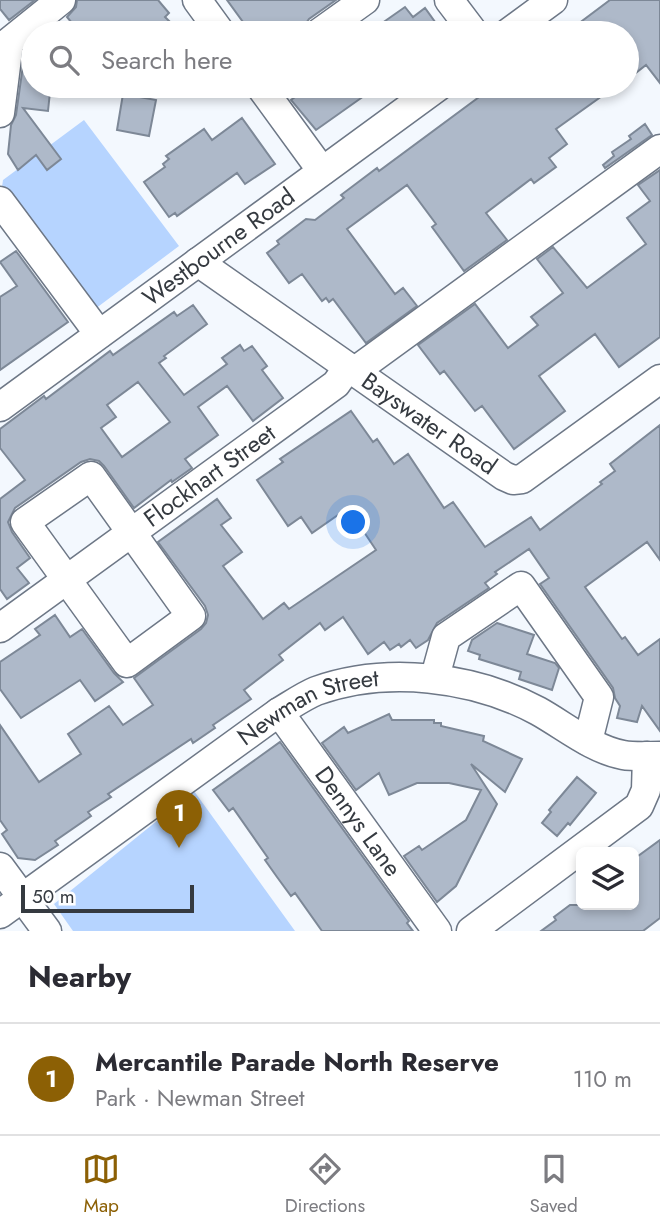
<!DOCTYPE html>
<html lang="en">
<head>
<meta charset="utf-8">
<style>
  :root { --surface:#fff; --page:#f7f7f7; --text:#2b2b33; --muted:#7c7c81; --line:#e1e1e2; --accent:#8c6005 }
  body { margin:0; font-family:Jost,sans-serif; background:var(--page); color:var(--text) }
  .controls { position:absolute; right:21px; bottom:21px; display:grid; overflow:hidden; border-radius:10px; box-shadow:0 4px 10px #0003 }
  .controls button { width:63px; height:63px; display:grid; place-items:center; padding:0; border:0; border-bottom:2px solid var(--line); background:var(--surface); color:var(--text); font:35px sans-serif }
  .scale { position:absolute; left:21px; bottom:18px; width:173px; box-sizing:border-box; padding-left:7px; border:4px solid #353a40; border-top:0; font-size:19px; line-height:24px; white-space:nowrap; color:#353a40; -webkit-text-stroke:5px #fff; paint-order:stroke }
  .you { position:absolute; left:354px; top:523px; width:24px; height:24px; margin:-18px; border:5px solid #fff; border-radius:50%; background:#1a73e8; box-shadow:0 0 0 10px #1a73e833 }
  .badge { display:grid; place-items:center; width:46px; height:46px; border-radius:50%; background:var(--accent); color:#fff; font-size:23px; font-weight:700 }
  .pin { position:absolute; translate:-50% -58px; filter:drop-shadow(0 2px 4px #0008) }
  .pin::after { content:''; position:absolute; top:37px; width:24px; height:21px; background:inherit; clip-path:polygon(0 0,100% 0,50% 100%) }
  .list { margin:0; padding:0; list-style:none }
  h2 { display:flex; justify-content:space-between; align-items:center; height:91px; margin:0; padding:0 28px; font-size:30px }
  h2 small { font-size:23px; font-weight:400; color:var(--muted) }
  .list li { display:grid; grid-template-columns:46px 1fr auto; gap:21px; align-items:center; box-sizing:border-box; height:112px; padding:0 28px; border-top:2px solid var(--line) }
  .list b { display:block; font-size:26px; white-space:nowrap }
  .list p { margin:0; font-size:23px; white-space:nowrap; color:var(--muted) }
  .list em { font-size:23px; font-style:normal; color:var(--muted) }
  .icon { flex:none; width:38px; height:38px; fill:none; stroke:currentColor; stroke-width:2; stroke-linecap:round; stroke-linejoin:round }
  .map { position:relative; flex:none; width:660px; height:931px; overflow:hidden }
  .search { position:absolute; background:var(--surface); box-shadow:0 4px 10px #0003; left:21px; right:21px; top:21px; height:77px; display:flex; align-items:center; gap:18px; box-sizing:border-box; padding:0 24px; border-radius:38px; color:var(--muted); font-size:26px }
  .sheet { height:203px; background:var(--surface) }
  nav { display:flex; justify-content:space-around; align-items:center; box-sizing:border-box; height:98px; border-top:2px solid var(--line); background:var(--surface); font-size:19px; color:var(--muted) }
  nav a { display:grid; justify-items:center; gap:4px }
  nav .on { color:var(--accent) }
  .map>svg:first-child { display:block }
  .green { fill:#b6d4ff }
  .building { fill:#aeb9c9; stroke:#7d8897; stroke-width:2; fill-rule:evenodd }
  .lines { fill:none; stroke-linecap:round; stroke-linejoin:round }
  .minor-casing { stroke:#6d7786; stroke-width:31 }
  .minor { stroke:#fff; stroke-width:28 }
  .labels { text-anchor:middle; stroke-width:7; stroke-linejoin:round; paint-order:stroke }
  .street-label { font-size:24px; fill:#353a40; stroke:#fff }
</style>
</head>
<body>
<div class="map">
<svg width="660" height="931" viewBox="0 0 660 931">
  <rect width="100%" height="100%" fill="#f3f8fe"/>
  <path class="green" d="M84 120 179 246 91 312 1 194 3 180Z
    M194 791 295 931H73L54 904Z"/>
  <path class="building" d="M0 0H35L9 20 0 9Z
    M77 0H158L169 13 165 17 169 21 165 24 173 33H80L67 17 76 7Z
    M227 0H336L309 19 299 33H251Z
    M610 0H660V83L646 65 627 80V33H566Z
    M405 7 413 17 425 8 443 33H368Z
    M33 44V86H41V91L50 92 48 111 23 108 61 159 47 170 36 155 18 170 8 154 11 125 16 115 25 51Z
    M310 86H378L316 130 291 100Z
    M494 86H616L556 129 567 144 549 158 556 167 534 183 531 179 486 213 507 240 464 271 432 227 436 224 407 185 347 229 395 294 403 288 417 306 366 343 333 299 329 302 326 298 322 301 302 274 289 283 267 253 279 244 277 241 306 219 315 220 344 198 341 195 377 168 379 171Z
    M123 94 156 100 149 136 117 130Z
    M242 118 275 164 245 184 237 173 177 216 175 213 169 217 144 182 165 167 163 164 169 159 166 156 204 129 212 140Z
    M645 124 652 135 605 168 603 165 614 156 612 152 631 139 629 136Z
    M660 170V337L619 367 595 334 539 376 565 411 514 449 482 406 475 411 444 371 440 374 418 345 475 304 508 348 538 325 531 317 563 293 537 259 553 247 587 288 646 244 627 218 650 201 638 185Z
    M16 251 68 322 0 370V297L17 286 0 262Z
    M193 305 207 324 164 356 166 358 159 363 184 395 227 364 222 358 240 345 244 351 252 346 267 366 262 370 283 398 253 421 227 386 198 407 218 435 185 459 192 468 172 482 171 480 134 508 104 466 99 461 90 459 81 462 15 508 8 522 12 532 30 558 17 568 29 583 7 599 0 589V499L25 480 0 448V429L44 396 46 399 110 351 113 355 174 312 177 316ZM138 382 170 422 122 457 101 428 116 417 107 405Z
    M351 411 373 442 377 439 394 464 408 454 444 508 453 502 485 547 531 517 540 530 602 484 600 482 615 471 610 464 660 425V560L647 542 585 587 622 639 625 637 638 655 660 639V731L642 706 637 722 617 718 620 706 615 698 613 688 540 584 549 578 529 549 495 572 497 574 485 583 489 588 437 623 428 640 416 648 410 640 401 647 399 644 390 650 384 642 368 654 343 617 325 630 320 623 279 655 283 660 244 690 251 699 213 725 215 728 193 743 191 739 108 794 111 797 88 812 91 816 55 841 58 845 35 860 18 858 2 834 7 830 0 820V725L39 782 81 754 68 734 109 706 123 725 153 705 134 678 201 629 206 623 208 615 205 606 158 542 217 499 231 518 221 525 242 552 223 566 263 619 284 603 289 609 376 550 348 508 312 533 301 517 288 526 257 480 283 462 280 459Z
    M55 615 70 637 82 629 114 673 123 682 95 701 80 680 21 718 0 689V662L40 635 35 629Z
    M497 623 534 635 527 654 555 663 559 668 552 690 519 679 521 672 479 659 480 655 468 651 472 640Z
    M389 714 392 720H434V723H441V726L484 736 483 741 522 759 505 792 471 764 497 804 456 886 437 902 404 856 419 846 422 850 466 820 481 790 449 783H417L389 795 379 773 356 790 322 743 344 727 348 733Z
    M280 742 409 921 407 923 413 931H322L295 893 291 896 277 877 265 860 268 858 233 808 229 811 213 790Z
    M577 777 596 793 570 825 568 823 557 836 542 823 551 812 549 810Z
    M660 840V918L643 931H541L556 920 554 917 570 905H634V859Z"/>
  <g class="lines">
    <defs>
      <g id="minor">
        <path d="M197 0 221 33"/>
        <path d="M449 0 474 33"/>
        <path d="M319 33 365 0"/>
        <path d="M508 33 553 0"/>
        <path d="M260 86 322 171"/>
        <path d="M0 113 9 42 61 0"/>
        <path d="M0 201 99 334"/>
        <path id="s1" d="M198 262 504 476 513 480 522 479 660 379"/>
        <path d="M355 371 660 149"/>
        <path id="s2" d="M0 407 439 86"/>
        <path d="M91 476 191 616 127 663 25 522Z"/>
        <path id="s3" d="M0 628 336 384 348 367"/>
        <path d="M435 677 446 637 521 586 599 697 588 741"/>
        <path id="s4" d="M279 712 437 931"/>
        <path d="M0 867 47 931"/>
        <path id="s5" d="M0 914 279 712C291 705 304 696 316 691 386 666 473 676 538 711 565 726 592 749 623 755 634 757 648 756 660 756"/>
        <path d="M471 931 639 806 646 790 647 756"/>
      </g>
    </defs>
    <use href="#minor" class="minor-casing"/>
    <use href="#minor" class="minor"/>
  </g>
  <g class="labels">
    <g class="street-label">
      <text dy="8" stroke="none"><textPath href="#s2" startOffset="271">Westbourne Road</textPath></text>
      <text dy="8" stroke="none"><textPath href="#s1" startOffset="282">Bayswater Road</textPath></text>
      <text dy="8" stroke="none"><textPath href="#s3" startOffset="259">Flockhart Street</textPath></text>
      <text dy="8" stroke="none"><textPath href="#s5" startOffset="374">Newman Street</textPath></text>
      <text dy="8" stroke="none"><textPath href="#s4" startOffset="135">Dennys Lane</textPath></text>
    </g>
  </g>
</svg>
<div class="controls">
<button><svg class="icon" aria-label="layers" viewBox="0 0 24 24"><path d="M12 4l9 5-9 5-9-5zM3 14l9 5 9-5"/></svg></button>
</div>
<div class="scale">50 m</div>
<div class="you"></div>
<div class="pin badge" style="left:179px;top:848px">1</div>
<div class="search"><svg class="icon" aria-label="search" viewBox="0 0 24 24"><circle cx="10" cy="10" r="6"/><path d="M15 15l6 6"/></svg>Search here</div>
</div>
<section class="sheet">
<h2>Nearby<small></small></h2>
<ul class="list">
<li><span class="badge">1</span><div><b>Mercantile Parade North Reserve</b><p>Park · Newman Street</p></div><em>110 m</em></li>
</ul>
</section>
<nav>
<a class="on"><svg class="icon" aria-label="map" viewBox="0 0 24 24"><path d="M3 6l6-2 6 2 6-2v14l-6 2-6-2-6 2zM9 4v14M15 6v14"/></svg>Map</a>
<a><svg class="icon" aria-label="directions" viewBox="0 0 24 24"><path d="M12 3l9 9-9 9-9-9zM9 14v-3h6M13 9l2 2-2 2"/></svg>Directions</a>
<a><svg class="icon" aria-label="saved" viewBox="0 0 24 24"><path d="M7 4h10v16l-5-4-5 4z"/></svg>Saved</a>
</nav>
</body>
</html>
